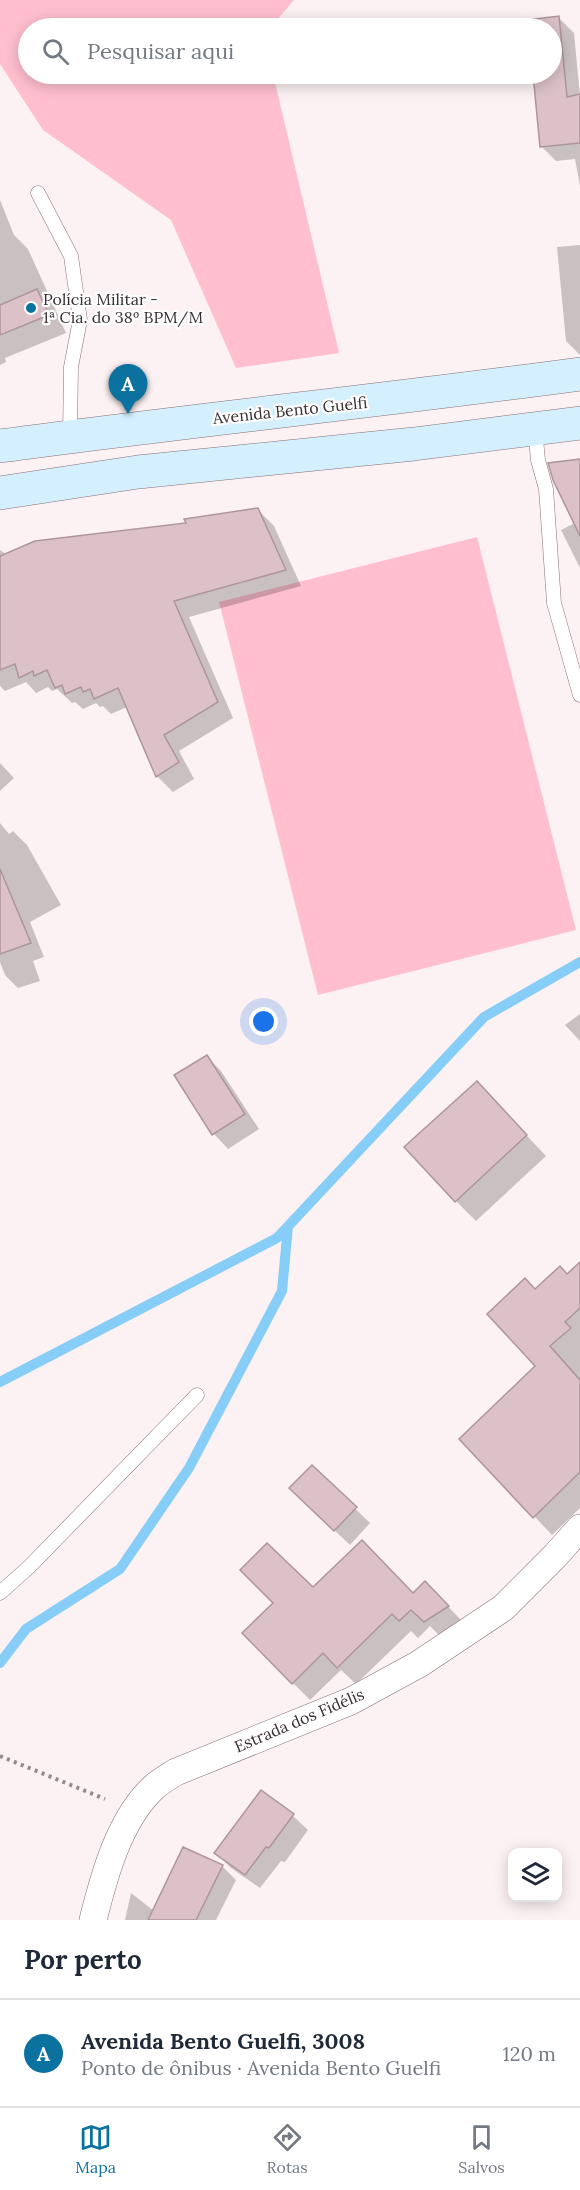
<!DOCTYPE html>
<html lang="pt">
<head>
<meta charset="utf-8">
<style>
  :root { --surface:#fff; --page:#f6f6f7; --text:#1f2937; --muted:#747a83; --line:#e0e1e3; --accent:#0b719e }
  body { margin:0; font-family:Lora,serif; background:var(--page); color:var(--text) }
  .controls { position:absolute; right:18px; bottom:18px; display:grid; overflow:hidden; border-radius:12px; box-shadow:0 3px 15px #0003 }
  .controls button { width:54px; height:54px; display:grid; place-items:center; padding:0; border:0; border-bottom:2px solid var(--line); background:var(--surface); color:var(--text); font:30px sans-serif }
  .you { position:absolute; left:264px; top:1022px; width:21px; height:21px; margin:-15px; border:4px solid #fff; border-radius:50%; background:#1a73e8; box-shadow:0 0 0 9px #1a73e833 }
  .badge { display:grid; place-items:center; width:39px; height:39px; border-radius:50%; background:var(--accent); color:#fff; font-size:20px; font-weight:700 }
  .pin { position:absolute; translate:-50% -50px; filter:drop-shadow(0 2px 3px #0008) }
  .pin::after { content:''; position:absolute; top:32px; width:21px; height:18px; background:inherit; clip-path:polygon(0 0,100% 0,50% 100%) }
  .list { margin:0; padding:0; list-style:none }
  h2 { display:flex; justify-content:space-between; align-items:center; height:78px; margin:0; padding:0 24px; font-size:26px }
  h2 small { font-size:20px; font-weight:400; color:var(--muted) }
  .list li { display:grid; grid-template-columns:39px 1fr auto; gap:18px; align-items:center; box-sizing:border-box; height:108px; padding:0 24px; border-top:2px solid var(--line) }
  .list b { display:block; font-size:22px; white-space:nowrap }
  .list p { margin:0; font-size:20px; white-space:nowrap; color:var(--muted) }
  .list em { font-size:20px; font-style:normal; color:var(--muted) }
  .icon { flex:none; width:33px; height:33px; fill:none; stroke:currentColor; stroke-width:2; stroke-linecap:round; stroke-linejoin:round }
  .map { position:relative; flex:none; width:580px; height:1920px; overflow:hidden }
  .search { position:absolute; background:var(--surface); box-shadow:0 3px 15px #0003; left:18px; right:18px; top:18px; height:66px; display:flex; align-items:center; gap:15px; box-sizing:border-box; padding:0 21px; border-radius:33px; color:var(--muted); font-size:22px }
  .sheet { height:186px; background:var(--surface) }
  nav { display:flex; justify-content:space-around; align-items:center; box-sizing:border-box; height:84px; border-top:2px solid var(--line); background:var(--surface); font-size:16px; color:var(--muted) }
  nav a { display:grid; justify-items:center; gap:3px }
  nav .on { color:var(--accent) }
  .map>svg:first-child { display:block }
  .green { fill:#ffbfcf }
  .shadow { fill:#0003 }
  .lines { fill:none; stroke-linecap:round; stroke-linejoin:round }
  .stream { stroke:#86cdf7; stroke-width:10 }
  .building { fill:#dcc2c8; stroke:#ad959b; stroke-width:1.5 }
  .service-casing { stroke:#877075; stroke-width:15 }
  .minor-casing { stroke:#877075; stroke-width:28 }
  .secondary-casing { stroke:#877075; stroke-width:34 }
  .path { stroke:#94898c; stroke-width:4; stroke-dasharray:3 4.5; stroke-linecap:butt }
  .service { stroke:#fff; stroke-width:14 }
  .minor { stroke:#fff; stroke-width:27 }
  .secondary { stroke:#d4effe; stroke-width:33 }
  .poi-dot { fill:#0b719e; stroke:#fff; stroke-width:2 }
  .labels { text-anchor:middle; stroke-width:4.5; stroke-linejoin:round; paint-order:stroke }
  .poi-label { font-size:16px; fill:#392f32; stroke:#fff; text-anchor:start }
  .street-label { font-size:16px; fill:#392f32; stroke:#fff }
</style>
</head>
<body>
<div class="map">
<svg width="580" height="1920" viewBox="0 0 580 1920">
  <rect width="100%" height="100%" fill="#fcf1f3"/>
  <path class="green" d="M0 0H294L270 28H28V74H273L339 353 236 368 171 220 43 130 0 64Z
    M477 537 576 930 318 995 219 602Z"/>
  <path class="shadow" d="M559 18 574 33 580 96V186L575 159 556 161 541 146 534 74H552V28H529V21Z
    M0 200 14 235 28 249 66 333 5 358 6 362 0 365Z
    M580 245V355L566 341 557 247Z
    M580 460V568L561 530 575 523Z
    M258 510 274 526 301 586 189 617 233 718 179 751 194 779 173 792 157 776 127 707 111 714 103 706 100 707 96 703 83 709 75 702 72 703 57 689 52 691 48 687 36 693 26 682 5 691 0 686V550L7 555Z
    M0 763 14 778 0 791Z
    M0 823 9 834 13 831 27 845 61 905 30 922 44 957 33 961 40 981 18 988 5 975 0 962Z
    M580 1014V1041L565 1025Z
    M206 1056 221 1071 259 1129 228 1149 214 1134Z
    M497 1104 546 1156 476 1221 456 1201Z
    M580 1270V1508L552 1535 461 1439 537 1366 535 1291 573 1281Z
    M312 1467 370 1523 350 1545 306 1503Z
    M425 1583 465 1624 443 1639 430 1626 418 1638 411 1631 356 1684 341 1670 310 1700 244 1634 313 1589 414 1595Z
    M261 1792 293 1816 308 1830 285 1862 281 1861 260 1888 231 1868 216 1853Z
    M222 1866 236 1880 216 1920H125L131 1893 154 1911Z"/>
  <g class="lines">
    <path class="stream" d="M0 1382 277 1238 484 1017 580 962
      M0 1663 26 1629 120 1569 189 1468 282 1291 288 1226"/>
  </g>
  <path class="building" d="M559 16 567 97 580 94V143L540 147 533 74H552V28H528L527 20Z
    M37 289 49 315 0 335V305Z
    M580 459V536L553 480 548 463Z
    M258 508 286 570 174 601 218 702 164 735 179 762 156 777 118 688 94 699 90 689 83 692 81 687 65 694 62 685 55 688 47 670 34 676 33 671 19 678 15 664 0 670V556L35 541 186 523 184 519Z
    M0 869 31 943 0 954Z
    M207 1055 245 1114 212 1135 174 1075Z
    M477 1081 527 1135 455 1202 404 1147Z
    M580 1262V1308L565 1322 571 1328 550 1346 580 1380V1472L533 1518 459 1439 535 1366 487 1314 525 1278 535 1289 560 1266 567 1274Z
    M312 1465 357 1507 334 1531 289 1488Z
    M362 1540 413 1593 425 1581 449 1606 424 1622 411 1610 399 1621 392 1614 337 1668 323 1653 292 1684 242 1633 273 1603 240 1570 267 1543 313 1587Z
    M261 1790 294 1814 269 1848 266 1847 245 1875 214 1853Z
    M183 1847 223 1865 196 1920H148Z"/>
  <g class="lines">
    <defs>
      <path id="service" d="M38 193 71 256 80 320 71 367 70 436
        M535 429 538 460 546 489 554 603 580 695
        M0 1593 29 1567 197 1395"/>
      <path id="minor" d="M93 1920C104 1876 119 1820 153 1788 159 1782 168 1777 176 1772L351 1701 419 1664 503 1608 556 1555 580 1528"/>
      <path id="secondary" d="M0 446C193 420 387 400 580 374
        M0 493 138 472 414 444 580 423"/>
    </defs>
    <use href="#service" class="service-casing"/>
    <use href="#minor" class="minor-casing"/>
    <use href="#secondary" class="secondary-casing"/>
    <path class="path" d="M0 1756 105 1799"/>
    <use href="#service" class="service"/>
    <use href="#minor" class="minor"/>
    <use href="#secondary" class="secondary"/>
  </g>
  <circle class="poi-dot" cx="31" cy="308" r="6"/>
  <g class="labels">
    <g class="poi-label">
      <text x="43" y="305">Polícia Militar -<tspan x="43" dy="18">1ª Cia. do 38º BPM/M</tspan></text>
    </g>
    <g class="street-label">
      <text transform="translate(290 410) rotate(-6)" y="6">Avenida Bento Guelfi</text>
      <text transform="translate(299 1720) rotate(-23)" y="6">Estrada dos Fidélis</text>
    </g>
  </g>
</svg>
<div class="controls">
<button><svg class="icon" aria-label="layers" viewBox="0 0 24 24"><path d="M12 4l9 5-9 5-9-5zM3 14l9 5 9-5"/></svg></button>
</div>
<div class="you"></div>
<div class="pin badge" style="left:128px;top:414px">A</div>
<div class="search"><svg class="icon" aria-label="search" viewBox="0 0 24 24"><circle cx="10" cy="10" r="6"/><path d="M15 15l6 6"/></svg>Pesquisar aqui</div>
</div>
<section class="sheet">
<h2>Por perto<small></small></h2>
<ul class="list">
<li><span class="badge">A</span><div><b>Avenida Bento Guelfi, 3008</b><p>Ponto de ônibus · Avenida Bento Guelfi</p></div><em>120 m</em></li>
</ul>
</section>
<nav>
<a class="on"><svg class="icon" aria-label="map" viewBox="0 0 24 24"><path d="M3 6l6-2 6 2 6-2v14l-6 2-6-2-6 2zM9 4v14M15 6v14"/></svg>Mapa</a>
<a><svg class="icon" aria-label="directions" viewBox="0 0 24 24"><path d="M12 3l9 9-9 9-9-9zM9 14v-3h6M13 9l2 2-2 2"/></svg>Rotas</a>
<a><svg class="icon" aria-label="saved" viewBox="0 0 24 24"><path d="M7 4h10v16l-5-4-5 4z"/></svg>Salvos</a>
</nav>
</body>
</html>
